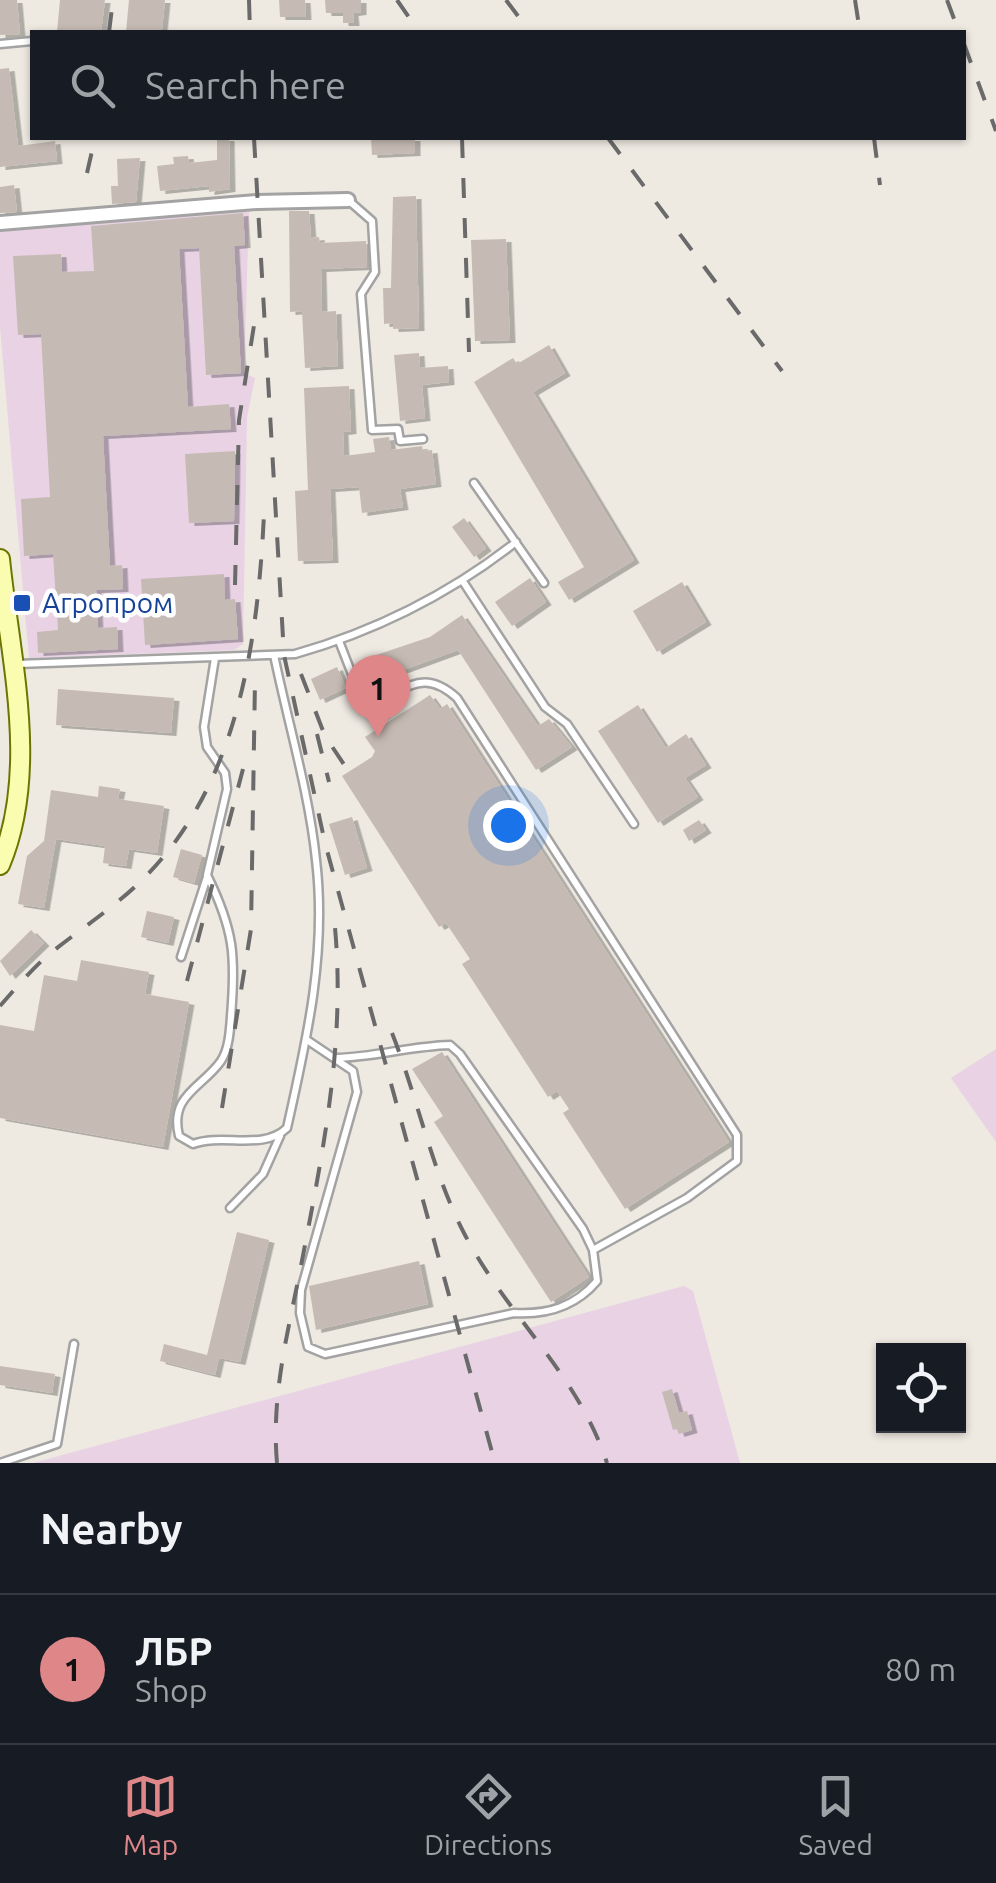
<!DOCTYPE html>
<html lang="en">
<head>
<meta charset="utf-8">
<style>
  :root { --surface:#171b24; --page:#20242c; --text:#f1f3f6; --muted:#9ea1a6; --line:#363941; --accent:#df8689 }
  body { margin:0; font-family:Ubuntu,sans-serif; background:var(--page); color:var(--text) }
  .controls { position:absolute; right:30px; bottom:30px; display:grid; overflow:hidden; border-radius:0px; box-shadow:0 2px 8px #0004 }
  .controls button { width:90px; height:90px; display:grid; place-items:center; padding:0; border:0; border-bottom:2px solid var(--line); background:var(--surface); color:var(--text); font:50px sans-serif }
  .you { position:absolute; left:508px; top:825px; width:35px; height:35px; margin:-25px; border:8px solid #fff; border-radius:50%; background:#1a73e8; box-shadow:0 0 0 15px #1a73e833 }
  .badge { display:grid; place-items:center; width:65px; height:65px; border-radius:50%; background:var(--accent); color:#111; font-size:32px; font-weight:700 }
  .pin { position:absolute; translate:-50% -82px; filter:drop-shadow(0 2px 5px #0008) }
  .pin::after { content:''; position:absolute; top:52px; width:35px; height:30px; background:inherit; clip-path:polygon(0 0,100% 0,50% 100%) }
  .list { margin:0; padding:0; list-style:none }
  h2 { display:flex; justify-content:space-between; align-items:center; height:130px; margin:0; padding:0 40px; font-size:42px }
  h2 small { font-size:32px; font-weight:400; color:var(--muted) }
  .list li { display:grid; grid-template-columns:65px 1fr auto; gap:30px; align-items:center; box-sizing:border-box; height:150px; padding:0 40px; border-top:2px solid var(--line) }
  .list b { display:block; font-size:38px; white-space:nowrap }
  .list p { margin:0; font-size:32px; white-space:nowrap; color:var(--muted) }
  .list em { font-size:32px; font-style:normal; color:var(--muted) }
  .icon { flex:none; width:55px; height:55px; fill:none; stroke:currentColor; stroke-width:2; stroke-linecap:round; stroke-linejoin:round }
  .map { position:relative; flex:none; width:996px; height:1463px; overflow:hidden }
  .search { position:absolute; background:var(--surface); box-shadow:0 2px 8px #0004; left:30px; right:30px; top:30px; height:110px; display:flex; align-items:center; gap:25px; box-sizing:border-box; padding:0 35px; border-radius:0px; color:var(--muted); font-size:38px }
  .sheet { height:280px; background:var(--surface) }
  nav { display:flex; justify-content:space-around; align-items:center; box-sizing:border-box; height:140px; border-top:2px solid var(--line); background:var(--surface); font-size:28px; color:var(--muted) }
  nav a { display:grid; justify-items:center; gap:5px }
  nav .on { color:var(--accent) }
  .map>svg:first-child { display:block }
  .industrial { fill:#e8d2e4 }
  .building { fill:#c6bbb4; filter:url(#shadow) }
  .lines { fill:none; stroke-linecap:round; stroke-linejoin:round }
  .service-casing { stroke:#a3a3a3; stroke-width:11 }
  .minor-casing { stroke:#a3a3a3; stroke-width:18 }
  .secondary-casing { stroke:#6b7600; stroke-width:22 }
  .service { stroke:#fff; stroke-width:6 }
  .minor { stroke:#fff; stroke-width:12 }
  .secondary { stroke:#fafdb0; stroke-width:18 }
  .rail { stroke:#6a6a6a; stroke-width:4; stroke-dasharray:20 20; stroke-linecap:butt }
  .transit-dot { fill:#1a4fb4; stroke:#fff; stroke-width:4 }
  .labels { text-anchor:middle; stroke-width:9; stroke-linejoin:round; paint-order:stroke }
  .transit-label { font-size:28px; fill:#164399; stroke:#fff; text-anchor:start }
</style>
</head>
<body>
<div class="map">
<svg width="996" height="1463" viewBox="0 0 996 1463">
  <defs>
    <filter id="shadow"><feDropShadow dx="5.5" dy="3" stdDeviation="0" flood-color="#0004"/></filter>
  </defs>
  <rect width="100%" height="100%" fill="#eee9e1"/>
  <path class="industrial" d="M249 211 244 373 255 378 247 417 243 644 234 650 29 658 0 327V232L88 221Z
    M996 1049V1142L951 1078Z
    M684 1286 693 1291 740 1463H33Z"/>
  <path class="building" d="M0 0H17L20 34 0 35Z
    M60 0H105L101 32H57Z
    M129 0H165L162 29 126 32Z
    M279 0H305L306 17H280Z
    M325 0H361V12L353 13 354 23H343V13H326Z
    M9 68 18 146 55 141 57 161 0 167V69Z
    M217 138H229L230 189 209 192V186L160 191 157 166 174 164 173 157 188 156 189 163 217 160Z
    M371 138H415V153L372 155Z
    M140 158 136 202 112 204 111 186H118L117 159Z
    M14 185 17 212 0 213V187Z
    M416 196 419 328 393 329V323L384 324 383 288H391L393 197Z
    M289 211H309L311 238 319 237 320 243 366 241 367 267 321 269 322 312 336 311 338 366 305 368 302 311 290 312Z
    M243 213 245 245 234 246 241 373 206 375 199 248 179 249 188 407 229 404 231 429 103 436 110 566 122 565 123 589 96 590 98 628 117 627 118 649 38 653 37 632 58 630 53 554 24 556 21 499 50 497 41 334 18 335 13 256 61 254 62 272 94 271 91 226Z
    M506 239 510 340 475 341 471 240Z
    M549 345 565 373 533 392 634 560 569 600 558 582 584 567 474 382 513 358 517 364Z
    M419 353 420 368 448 366 449 382 422 385 425 418 400 421 394 355Z
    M349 386 351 431 343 432 344 456 375 452 373 439 389 437 391 450 422 446 423 451 432 450 436 484 400 489 403 507 362 513 359 487 330 489 333 560 298 561 295 491 308 490 304 388Z
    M235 451 234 521 189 523 185 454Z
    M464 518 486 548 474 557 452 527Z
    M224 574 225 600 235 599 238 639 145 645 141 579Z
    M530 578 546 602 512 626 495 602Z
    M682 582 706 622 657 652 633 611Z
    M462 615 538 726 549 719 572 747 536 770 458 650 373 681 367 658 430 637Z
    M337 667 346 688 320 700 311 679Z
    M58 689 174 698 171 733 56 725Z
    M430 695 440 709 447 704 729 1142 625 1209 563 1113 569 1109 557 1091 548 1097 462 964 470 959 446 923 439 927 342 776 372 757 375 751 365 737Z
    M638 705 666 748 686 734 706 765 685 778 698 797 658 823 598 731Z
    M99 786 120 789 118 799 164 806 157 853 129 849 126 866 103 863 105 846 56 839 44 908 18 904 27 856 44 841 51 790 98 797Z
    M352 817 367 868 345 875 329 824Z
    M699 820 706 830 689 841 683 830Z
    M181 849 202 855 194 883 173 877Z
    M147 911 174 917 168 943 141 937Z
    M31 930 44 943 10 976 0 961Z
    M81 960 149 972 145 994 189 1002 163 1147 0 1118V1025L34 1031 44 975 77 981Z
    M442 1052 589 1277 551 1302 434 1122 443 1116 412 1069Z
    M237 1232 269 1240 240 1362 219 1358 215 1375 160 1361 164 1344 207 1355Z
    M419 1261 428 1304 316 1330 309 1286Z
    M0 1366 55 1374 52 1393 0 1385Z
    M672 1389 679 1413 687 1411 692 1430 679 1434 677 1429 673 1430 662 1392Z"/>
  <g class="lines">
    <defs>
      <path id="service" d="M0 44 32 41
        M348 200 372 221 375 272 361 294 372 430 398 429 400 441 423 439
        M474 483 544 583
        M464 583 545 707 567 724 634 824
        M339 641 362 700 368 703C407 692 421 666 457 698L737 1135V1161L687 1198 593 1250
        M215 658 204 727 207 747 225 773 227 789 207 875C234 930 236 956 231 1016 230 1030 229 1049 221 1061 202 1088 169 1095 179 1136L193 1144C223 1133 263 1151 287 1128 307 1039 327 952 316 860 309 792 288 723 274 655
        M17 664 295 654C376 631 451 593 516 542
        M181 957 207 877
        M307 1040 353 1071 357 1092 301 1290 300 1313 308 1347 325 1354 514 1313C547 1315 575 1307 597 1281L593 1250 583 1229 460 1054 450 1045C411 1046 375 1057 337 1058
        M230 1208 263 1174 280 1136
        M0 1463 57 1444 74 1344"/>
      <path id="minor" d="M0 223 257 202 348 200"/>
      <path id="secondary" d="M0 559C10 659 40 770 0 865"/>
    </defs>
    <use href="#service" class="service-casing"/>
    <use href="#minor" class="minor-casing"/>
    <use href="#secondary" class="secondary-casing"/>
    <use href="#service" class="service"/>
    <use href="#minor" class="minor"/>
    <use href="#secondary" class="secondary"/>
    <path class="rail" d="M249 0 250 32
      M397 0 419 32
      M506 0 530 32
      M855 0 860 32
      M947 0 959 32
      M109 32 113 0
      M964 44 996 131
      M254 138 284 655 325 843 495 1463
      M462 138 469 352
      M608 138 782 371
      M874 138 880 185
      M87 173 95 138
      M235 585 239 420 255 319
      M301 674 325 736 349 772
      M317 734 329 782
      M187 981 243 769
      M0 1006C15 989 30 971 47 956 80 929 117 906 147 875 239 781 258 639 264 514
      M392 1033C418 1099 432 1172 465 1235 507 1315 579 1376 607 1463
      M222 1108 251 929 255 680
      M277 1463C271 1395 288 1332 301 1266 324 1146 348 1032 333 909"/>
  </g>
  <rect class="transit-dot" x="12" y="593" width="20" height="20" rx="5"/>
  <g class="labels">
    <g class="transit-label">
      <text x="42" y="613">Агропром</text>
    </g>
  </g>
</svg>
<div class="controls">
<button><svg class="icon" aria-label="locate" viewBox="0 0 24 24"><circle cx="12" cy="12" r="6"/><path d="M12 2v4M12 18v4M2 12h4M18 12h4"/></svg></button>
</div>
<div class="you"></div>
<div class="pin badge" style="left:378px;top:737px">1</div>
<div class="search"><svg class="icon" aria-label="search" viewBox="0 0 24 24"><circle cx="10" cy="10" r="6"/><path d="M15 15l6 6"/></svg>Search here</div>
</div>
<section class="sheet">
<h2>Nearby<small></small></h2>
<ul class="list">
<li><span class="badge">1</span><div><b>ЛБР</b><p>Shop</p></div><em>80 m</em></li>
</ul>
</section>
<nav>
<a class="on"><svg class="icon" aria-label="map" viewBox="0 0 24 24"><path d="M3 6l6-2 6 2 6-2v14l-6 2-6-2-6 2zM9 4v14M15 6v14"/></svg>Map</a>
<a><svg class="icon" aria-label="directions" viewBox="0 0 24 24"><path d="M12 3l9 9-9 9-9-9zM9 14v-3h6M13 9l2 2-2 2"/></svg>Directions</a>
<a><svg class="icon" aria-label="saved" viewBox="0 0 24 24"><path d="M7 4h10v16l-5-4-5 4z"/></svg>Saved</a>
</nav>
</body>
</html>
